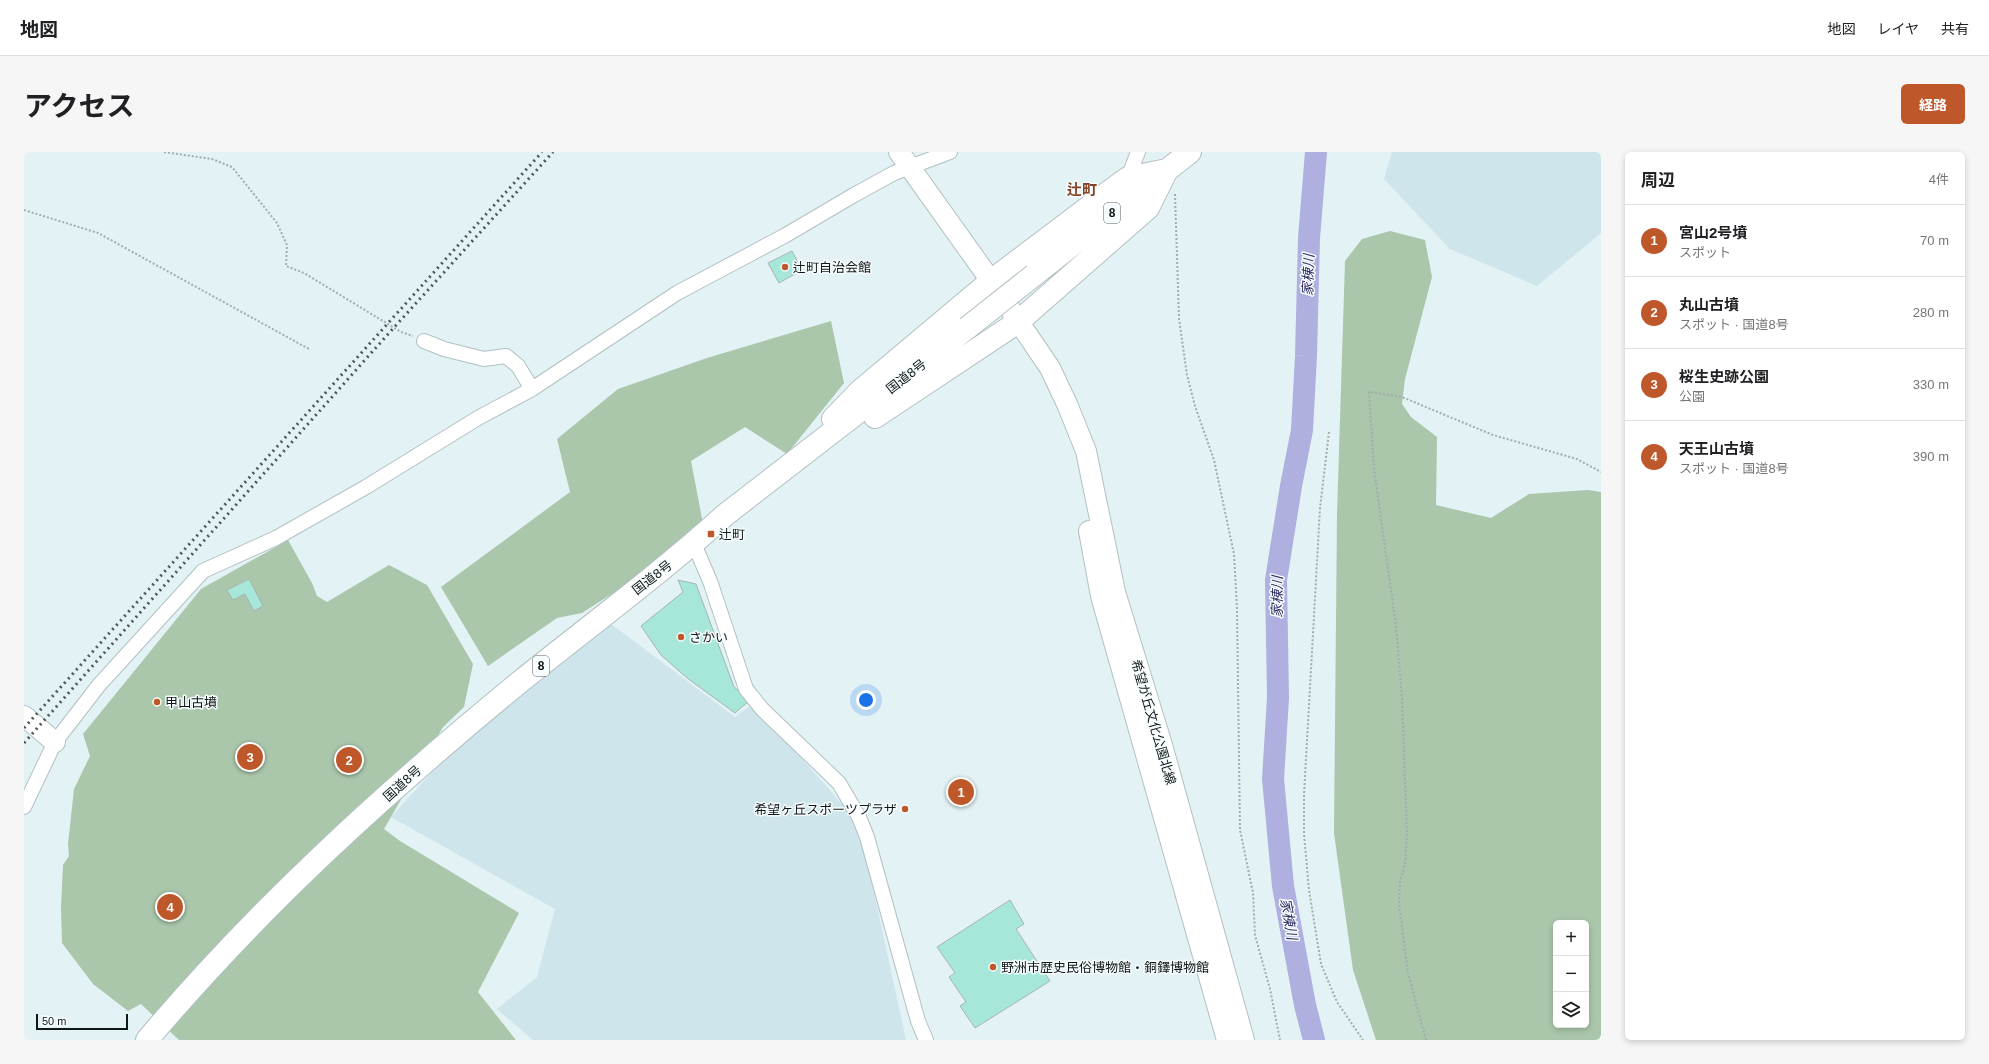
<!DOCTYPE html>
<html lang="ja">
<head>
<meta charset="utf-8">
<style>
  :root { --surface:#fff; --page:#f6f6f6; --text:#202124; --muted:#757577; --line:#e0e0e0; --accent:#be582b }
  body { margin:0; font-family:Arial,"Noto Sans JP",sans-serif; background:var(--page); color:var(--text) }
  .controls { position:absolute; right:12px; bottom:12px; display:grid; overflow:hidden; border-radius:6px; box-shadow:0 2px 6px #0003 }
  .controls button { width:36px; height:36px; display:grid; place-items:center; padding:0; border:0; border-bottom:1px solid var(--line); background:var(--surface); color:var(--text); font:20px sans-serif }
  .scale { position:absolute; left:12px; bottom:10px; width:92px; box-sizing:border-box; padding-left:4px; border:2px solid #111617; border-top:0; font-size:11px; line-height:14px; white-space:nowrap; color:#111617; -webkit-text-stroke:3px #f7fdfe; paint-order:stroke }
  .you { position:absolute; left:842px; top:548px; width:14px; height:14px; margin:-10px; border:3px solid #fff; border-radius:50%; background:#1a73e8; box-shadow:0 0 0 6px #1a73e833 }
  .badge { display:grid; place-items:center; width:26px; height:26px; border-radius:50%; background:var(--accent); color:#fff; font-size:13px; font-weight:700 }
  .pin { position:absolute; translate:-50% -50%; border:2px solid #fff; box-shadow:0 1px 4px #0006 }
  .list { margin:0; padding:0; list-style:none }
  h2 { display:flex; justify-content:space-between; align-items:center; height:52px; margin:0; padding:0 16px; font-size:17px }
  h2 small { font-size:13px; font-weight:400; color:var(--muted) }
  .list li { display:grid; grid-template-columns:26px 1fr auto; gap:12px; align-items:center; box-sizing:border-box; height:72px; padding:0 16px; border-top:1px solid var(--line) }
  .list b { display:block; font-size:15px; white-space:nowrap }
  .list p { margin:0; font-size:13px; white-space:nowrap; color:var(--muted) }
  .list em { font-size:13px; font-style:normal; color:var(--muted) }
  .icon { flex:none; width:22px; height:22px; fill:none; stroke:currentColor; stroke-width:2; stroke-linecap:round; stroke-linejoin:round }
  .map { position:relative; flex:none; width:1577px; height:888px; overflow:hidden; border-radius:6px }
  header { display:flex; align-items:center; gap:24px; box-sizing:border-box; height:56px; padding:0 20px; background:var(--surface); border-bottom:1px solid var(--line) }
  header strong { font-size:19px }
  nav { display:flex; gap:22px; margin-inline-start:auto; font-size:14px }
  .intro { display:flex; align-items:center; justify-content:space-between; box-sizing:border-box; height:96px; padding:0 24px }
  h1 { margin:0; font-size:28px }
  .button { padding:10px 18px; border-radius:6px; background:var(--accent); color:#fff; font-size:14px; font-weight:700 }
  main { display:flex; gap:24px; padding:0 24px }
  aside { flex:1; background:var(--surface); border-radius:6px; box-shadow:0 2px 6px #0003 }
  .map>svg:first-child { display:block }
  .built { fill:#cde5eb }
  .green { fill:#aac6ab; fill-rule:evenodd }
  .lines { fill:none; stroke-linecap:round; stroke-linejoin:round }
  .river { stroke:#afb0df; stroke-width:22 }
  .building { fill:#a7e7da; stroke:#a6b4b1 }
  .street-casing { stroke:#b2c0c3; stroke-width:16 }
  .secondary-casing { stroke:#b2c0c3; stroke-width:22 }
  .highway-casing { stroke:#b2c0c3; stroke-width:24 }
  .path { stroke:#a1adaf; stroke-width:2; stroke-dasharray:2 2; stroke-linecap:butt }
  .street { stroke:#fff; stroke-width:14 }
  .secondary { stroke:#fff; stroke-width:20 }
  .highway { stroke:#fff; stroke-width:22 }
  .rail { stroke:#4f5758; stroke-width:3; stroke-dasharray:2 4; stroke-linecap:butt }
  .highway-bridge-casing { stroke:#b2c0c3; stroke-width:24; stroke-linecap:butt }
  .highway-bridge { stroke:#fff; stroke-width:22 }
  .poi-dot { fill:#be582b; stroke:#f7fdfe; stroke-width:1.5 }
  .labels { text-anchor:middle; stroke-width:3; stroke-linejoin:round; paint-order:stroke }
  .shield { fill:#f7fdfe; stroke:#565b5c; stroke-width:1 }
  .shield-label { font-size:12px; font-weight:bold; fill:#111617 }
  .poi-label { font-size:13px; fill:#111617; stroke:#f7fdfe; text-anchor:start }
  .street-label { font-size:13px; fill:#111617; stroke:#f7fdfe }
  .water-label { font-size:14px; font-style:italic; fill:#322c65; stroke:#f7fdfe }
  .quarter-label { font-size:15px; font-weight:bold; fill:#854226; stroke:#f7fdfe }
</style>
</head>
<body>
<header>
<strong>地図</strong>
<nav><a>地図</a><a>レイヤ</a><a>共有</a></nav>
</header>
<div class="intro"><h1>アクセス</h1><a class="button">経路</a></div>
<main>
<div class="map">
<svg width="1577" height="888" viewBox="0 0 1577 888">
  <rect width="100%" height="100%" fill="#e3f2f5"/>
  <path class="built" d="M1368 0H1577V81L1513 134 1426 97 1360 27Z
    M587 472 711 565 729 552 828 663 839 690 882 888H509L473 857 513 825 531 757 367 665 426 600 555 495Z"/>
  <path class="green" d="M1366 79 1401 88 1408 125 1381 227 1378 252 1387 265 1413 285 1412 353 1467 366 1505 342 1564 338 1577 340V888H1352L1329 818 1310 681 1313 363 1321 109 1338 87ZM1532 771H1562V873H1532Z
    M807 169 820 231 763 302 721 275 667 309 681 382 558 461 533 466 464 514 417 435 546 340 533 287 594 237 683 206Z
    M264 388 288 431 293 444 303 450 365 413 403 433 449 512 440 555 419 575 360 677 376 689 495 761 454 840 492 888H155L117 852 104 859 69 832 38 791 37 755 39 713 45 704 44 692 50 637 66 604 59 582 177 437Z"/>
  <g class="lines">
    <path class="river" d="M1290 888 1281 853 1259 734 1249 627 1254 546 1252 428 1267 334 1278 278 1282 204 1285 86 1292 0"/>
  </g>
  <path class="building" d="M768 99 778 118 755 131 744 111Z
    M225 427 239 454 230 459 221 442 209 448 203 438Z
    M654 428 672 432 710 535 726 548 711 561 663 526 637 503 617 474 659 440Z
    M986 748 1000 772 992 777 1026 829 951 876 936 854 942 850 925 825 931 821 913 795Z"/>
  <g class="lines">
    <defs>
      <path id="street" d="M1104 26 1114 0
        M400 189 420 197 460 207 482 204 494 214 508 237
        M670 392 686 429 722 537 738 557 815 631 835 665 843 685 894 869 902 888
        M0 655 31 590 75 533 179 419 252 386 342 335 454 266 508 237 653 141 762 83 830 43 870 21 926 0"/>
      <path id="secondary" d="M875 0 967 129 1026 216 1043 252 1062 299 1091 440 1138 593 1220 888
        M1065 379 1077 444 1203 888
        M0 564 31 590"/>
      <path id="highway" d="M1010 123 1166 0
        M851 265 994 170 1124 56 1143 18
        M809 267 836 239 967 129 1090 36 1104 26 1143 18
        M123 888C235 755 363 639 497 529 565 474 636 422 701 363L943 176"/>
    </defs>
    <use href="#street" class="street-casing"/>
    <use href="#secondary" class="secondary-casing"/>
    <use href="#highway" class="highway-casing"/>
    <path class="path" d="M140 0 188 7 208 15 253 71 263 93 262 114 280 121 377 180 389 184
      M1151 42 1155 167 1163 223 1171 254 1190 308 1210 402 1213 457 1216 678 1229 741 1231 783 1246 837 1256 888
      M0 58 74 81 285 197
      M1305 280 1296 356 1280 643V682L1285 738 1297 812 1313 850 1339 888
      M1402 888 1384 821 1375 752 1376 729 1381 712 1383 682 1378 547 1372 474 1350 317 1345 240 1378 245 1469 283 1553 307 1577 320"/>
    <use href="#street" class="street"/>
    <use href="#secondary" class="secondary"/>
    <use href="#highway" class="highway"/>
    <path class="rail" d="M0 576 518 0
      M0 591 365 181 529 0"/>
    <defs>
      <path id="highway-bridge" d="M943 176 1010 123"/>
    </defs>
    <use href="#highway-bridge" class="highway-bridge-casing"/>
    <use href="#highway-bridge" class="highway-bridge"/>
  </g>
  <g class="poi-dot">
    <circle cx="761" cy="115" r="4"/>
    <rect x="683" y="378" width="8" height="8" rx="2"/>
    <circle cx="657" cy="485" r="4"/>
    <circle cx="133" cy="550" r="4"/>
    <circle cx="881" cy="657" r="4"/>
    <circle cx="969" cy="815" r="4"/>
  </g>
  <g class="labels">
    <g class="shield">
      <rect x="1080" y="51" width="16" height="20" rx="3"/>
      <rect x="509" y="504" width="16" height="20" rx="3"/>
    </g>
    <g class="shield-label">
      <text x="1088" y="65">8</text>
      <text x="517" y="518">8</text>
    </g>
    <g class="poi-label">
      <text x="769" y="120">辻町自治会館</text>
      <text x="695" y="387">辻町</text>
      <text x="665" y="490">さかい</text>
      <text x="141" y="555">甲山古墳</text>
      <text x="873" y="662" text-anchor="end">希望ヶ丘スポーツプラザ</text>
      <text x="977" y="820">野洲市歴史民俗博物館・銅鐸博物館</text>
    </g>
    <g class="street-label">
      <text transform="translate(882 224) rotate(-38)" y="5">国道8号</text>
      <text transform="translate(628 425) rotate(-38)" y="5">国道8号</text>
      <text transform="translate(1130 570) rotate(74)" y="5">希望が丘文化公園北線</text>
      <text transform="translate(378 631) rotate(-42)" y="5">国道8号</text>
    </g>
    <g class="water-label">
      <text transform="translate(1284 123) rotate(-88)" y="5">家棟川</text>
      <text transform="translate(1253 445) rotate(-89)" y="5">家棟川</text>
      <text transform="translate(1265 767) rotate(80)" y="5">家棟川</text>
    </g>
    <g class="quarter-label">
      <text x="1058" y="43">辻町</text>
    </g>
  </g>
</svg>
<div class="controls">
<button>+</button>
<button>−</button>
<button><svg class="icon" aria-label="layers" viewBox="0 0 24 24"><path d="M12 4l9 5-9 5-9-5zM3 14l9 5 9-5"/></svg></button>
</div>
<div class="scale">50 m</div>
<div class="you"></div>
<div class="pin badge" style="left:937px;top:640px">1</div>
<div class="pin badge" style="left:325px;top:608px">2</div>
<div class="pin badge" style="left:226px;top:605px">3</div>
<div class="pin badge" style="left:146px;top:755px">4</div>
</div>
<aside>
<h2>周辺<small>4件</small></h2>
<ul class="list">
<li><span class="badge">1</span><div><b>宮山2号墳</b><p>スポット</p></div><em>70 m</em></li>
<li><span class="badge">2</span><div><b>丸山古墳</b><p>スポット · 国道8号</p></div><em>280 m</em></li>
<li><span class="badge">3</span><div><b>桜生史跡公園</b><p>公園</p></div><em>330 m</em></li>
<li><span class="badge">4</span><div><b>天王山古墳</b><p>スポット · 国道8号</p></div><em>390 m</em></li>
</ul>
</aside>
</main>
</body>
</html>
